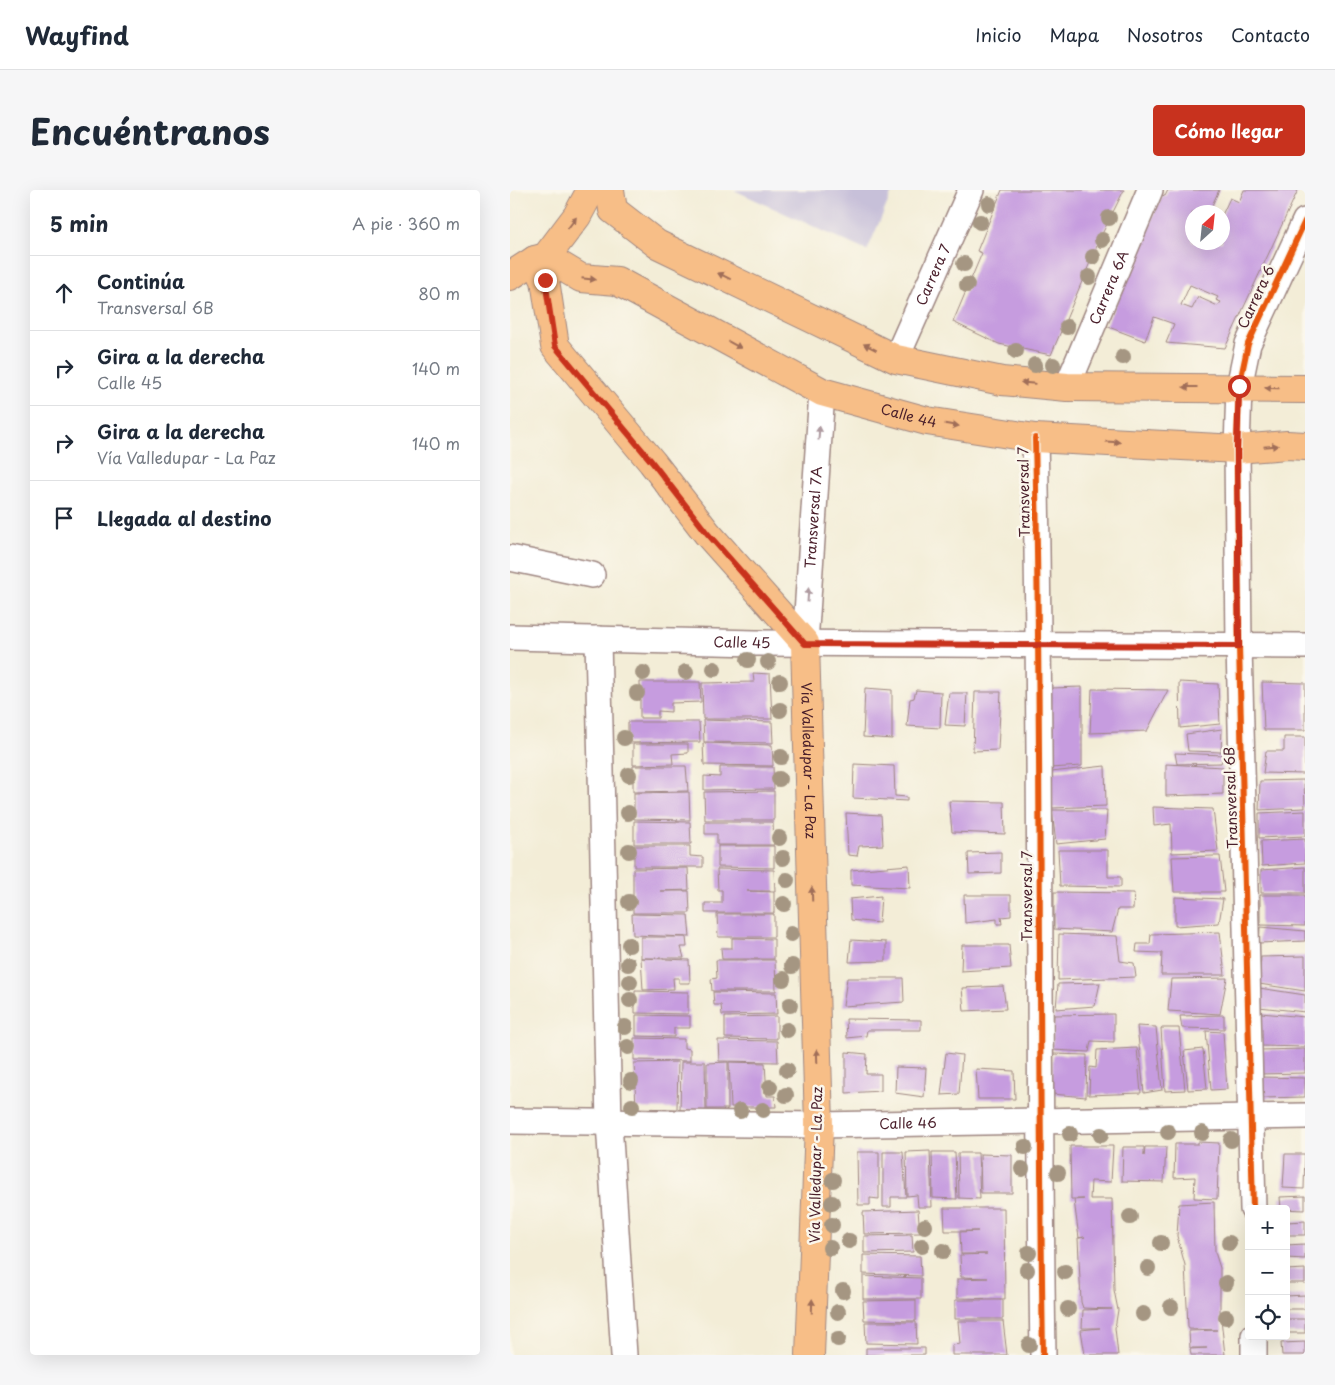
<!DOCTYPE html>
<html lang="es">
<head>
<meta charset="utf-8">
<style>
  :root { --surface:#fff; --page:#f6f6f7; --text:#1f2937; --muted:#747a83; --line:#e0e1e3; --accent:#c8321e }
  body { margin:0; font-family:"Playpen Sans",sans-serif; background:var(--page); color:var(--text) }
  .controls { position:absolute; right:15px; bottom:15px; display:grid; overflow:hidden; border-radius:5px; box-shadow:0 5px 20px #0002 }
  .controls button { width:45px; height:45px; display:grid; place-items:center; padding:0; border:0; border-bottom:1px solid var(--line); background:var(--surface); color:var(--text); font:25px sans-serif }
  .compass { position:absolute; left:675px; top:15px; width:45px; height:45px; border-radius:50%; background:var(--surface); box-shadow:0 5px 20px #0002; rotate:27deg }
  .stop { position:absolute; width:15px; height:15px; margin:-11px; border:4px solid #c8321e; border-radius:50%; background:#fff }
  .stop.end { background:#c8321e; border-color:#fff; box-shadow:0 1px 5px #0008 }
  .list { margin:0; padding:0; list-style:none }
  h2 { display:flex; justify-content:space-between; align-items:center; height:65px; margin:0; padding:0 20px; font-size:21px }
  h2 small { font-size:16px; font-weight:400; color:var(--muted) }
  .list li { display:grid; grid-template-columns:32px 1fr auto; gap:15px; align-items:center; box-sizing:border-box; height:75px; padding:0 20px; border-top:1px solid var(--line) }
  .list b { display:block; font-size:19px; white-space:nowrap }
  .list p { margin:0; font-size:16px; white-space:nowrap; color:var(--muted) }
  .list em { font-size:16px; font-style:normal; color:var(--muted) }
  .icon { flex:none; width:28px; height:28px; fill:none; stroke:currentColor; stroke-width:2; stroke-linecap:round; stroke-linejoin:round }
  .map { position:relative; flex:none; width:795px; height:1165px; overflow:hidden; border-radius:5px }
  header { display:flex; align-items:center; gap:30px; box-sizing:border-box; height:70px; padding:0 25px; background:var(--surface); border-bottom:1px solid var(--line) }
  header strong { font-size:24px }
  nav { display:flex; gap:28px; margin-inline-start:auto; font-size:18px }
  .intro { display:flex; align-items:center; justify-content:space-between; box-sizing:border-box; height:120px; padding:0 30px }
  h1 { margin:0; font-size:35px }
  .button { padding:12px 22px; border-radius:5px; background:var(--accent); color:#fff; font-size:18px; font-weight:700 }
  main { display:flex; gap:30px; padding:0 30px }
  aside { flex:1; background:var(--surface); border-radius:5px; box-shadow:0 5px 20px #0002 }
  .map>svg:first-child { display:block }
  .industrial { fill:#c7c0d9 }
  .building { fill:#c69cdf; fill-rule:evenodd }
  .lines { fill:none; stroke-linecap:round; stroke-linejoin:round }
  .minor-casing { stroke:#9e8681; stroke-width:28 }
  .major-casing { stroke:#9e8681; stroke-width:30 }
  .minor { stroke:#fff; stroke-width:25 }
  .major { stroke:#f7be87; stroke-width:28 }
  .cycleway-casing { stroke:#fbf7ec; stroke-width:9 }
  .cycleway { stroke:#e8590c; stroke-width:6 }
  .tree { fill:#a59682 }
  .oneway { fill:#a06e59 }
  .oneway2 { fill:#ae9aa0 }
  .route { stroke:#c8321e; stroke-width:6 }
  .labels { text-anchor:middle; stroke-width:5; stroke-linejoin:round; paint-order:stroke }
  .street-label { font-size:14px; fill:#4a1f2b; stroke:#fbf7ec }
</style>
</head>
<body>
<header>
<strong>Wayfind</strong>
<nav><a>Inicio</a><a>Mapa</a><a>Nosotros</a><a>Contacto</a></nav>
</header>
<div class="intro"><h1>Encuéntranos</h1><a class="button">Cómo llegar</a></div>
<main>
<aside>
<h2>5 min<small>A pie · 360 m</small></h2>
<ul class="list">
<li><svg class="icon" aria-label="ahead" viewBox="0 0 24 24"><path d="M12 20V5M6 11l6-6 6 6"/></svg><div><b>Continúa</b><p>Transversal 6B</p></div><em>80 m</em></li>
<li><svg class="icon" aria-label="right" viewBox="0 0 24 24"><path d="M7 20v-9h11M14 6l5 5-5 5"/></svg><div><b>Gira a la derecha</b><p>Calle 45</p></div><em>140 m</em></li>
<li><svg class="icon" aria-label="right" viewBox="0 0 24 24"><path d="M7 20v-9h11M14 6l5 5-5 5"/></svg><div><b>Gira a la derecha</b><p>Vía Valledupar - La Paz</p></div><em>140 m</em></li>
<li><svg class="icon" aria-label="arrive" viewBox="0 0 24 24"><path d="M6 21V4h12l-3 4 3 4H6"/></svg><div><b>Llegada al destino</b></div></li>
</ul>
</aside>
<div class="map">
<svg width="795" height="1165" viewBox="0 0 795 1165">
  <rect width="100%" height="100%" fill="#fbf7ec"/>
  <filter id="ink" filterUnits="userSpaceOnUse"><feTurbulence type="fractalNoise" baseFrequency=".02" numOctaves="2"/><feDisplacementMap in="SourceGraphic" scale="10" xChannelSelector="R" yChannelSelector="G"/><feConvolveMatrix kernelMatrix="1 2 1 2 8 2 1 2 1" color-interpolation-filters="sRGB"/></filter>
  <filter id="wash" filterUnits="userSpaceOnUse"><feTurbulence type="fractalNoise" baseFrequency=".0096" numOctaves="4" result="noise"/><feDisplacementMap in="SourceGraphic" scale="20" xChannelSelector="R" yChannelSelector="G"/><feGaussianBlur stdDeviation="1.12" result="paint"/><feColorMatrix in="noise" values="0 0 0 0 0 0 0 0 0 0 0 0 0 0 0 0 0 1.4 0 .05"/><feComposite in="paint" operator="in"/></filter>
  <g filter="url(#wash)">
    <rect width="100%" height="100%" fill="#f3edd7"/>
    <path class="industrial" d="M224 0H383L357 61Z"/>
    <g id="blocks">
      <path class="building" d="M492 0H614L592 44 541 165 489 154 443 132 472 63 467 61Z
        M658 0H709L699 22H682V52H712V25L720 8 729 12 734 0H788L715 158 656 153 664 134 644 127 635 151 596 136 652 5 655 6ZM680 95 708 107 706 110 711 112 708 116 688 107 682 119 671 115Z
        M243 483 260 484 262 529H193L192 493 244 492Z
        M130 492H190L191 512 161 513V522L148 521V528H130Z
        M669 492 708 494 710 534 670 538Z
        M752 492 795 493V540H754Z
        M572 497V576L540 578V498Z
        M355 498 382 500V549L353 547Z
        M582 499 658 500 637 541 580 543Z
        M406 500 431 502 430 538 397 536 400 509 404 508Z
        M465 502H491L488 560 463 561Z
        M439 503H457L455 536 435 535Z
        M193 530 262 532 263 553 194 552Z
        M118 532H189L190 552 118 553Z
        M712 539 711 562 678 561 676 544Z
        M774 547H795V584L753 583 756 561H774Z
        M193 553 262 555 263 576 194 575Z
        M123 554H178V563L162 564 163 574 123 575Z
        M665 563 714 565 711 573 667 574Z
        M344 574 384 576 385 606 397 607V611L343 608Z
        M656 574 713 577V604L656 606Z
        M123 576H176L178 601 123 602Z
        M595 576 596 616 542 618 541 582Z
        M210 577H263L264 599 194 600V586L210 587Z
        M794 590 795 618 749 620 750 591Z
        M264 601V630H195L194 602Z
        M179 602 180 630 124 629V603Z
        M439 611 494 612 495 644 442 642Z
        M643 617 703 619 708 661 662 663 661 634 644 636Z
        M542 620H597L595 649 546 654Z
        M795 621V646L749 648V623Z
        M336 623 371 625 373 655 349 656 347 666 338 665Z
        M124 631 180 632 181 654H124Z
        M195 632H263L264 655H207V644H195Z
        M795 649V673L752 676 751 651Z
        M124 656H180V666L193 667V677H124Z
        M208 656H264V678L208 677Z
        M548 660H598V687H611V697L550 696Z
        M491 662V683L459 684 458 663Z
        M704 666H710L714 702H664L662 667Z
        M399 675 400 698 341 695V680Z
        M795 677V703H751V680Z
        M178 678 179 700 150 701H179L180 723H123V679Z
        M207 679 264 680 265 701H237L264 702V723H195V713H212V700H208Z
        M544 702 624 703 623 719H608L602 742 544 739Z
        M454 705H501V726L491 727 492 734H487V729L455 733Z
        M750 705H795V736L750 735Z
        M371 706 369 733 341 730 340 709Z
        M665 707 713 709 709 733 665 736Z
        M122 724 178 725 180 747 123 745Z
        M207 724H264V747H208Z
        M750 737 795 741V751L749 753Z
        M710 742 715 785H651L652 763 626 762 627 754H640L641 744Z
        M549 744 607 746 610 771 624 773 626 787 548 790Z
        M131 747H176L177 757H171L174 768H131Z
        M222 748 264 749V769H212L211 758H222Z
        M341 750 376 752V771L339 772Z
        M452 755H499L501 778 451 781Z
        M795 766V801L749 794 751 767Z
        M131 768 179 770 180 793H169V788H163L164 799 133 800Z
        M206 770H265L266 801H202L201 789 207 788Z
        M337 788H393L394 812 333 816Z
        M717 788 710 824 658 821 661 789Z
        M590 793 585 816 546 819 548 794Z
        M493 796 496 819 454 821 452 798Z
        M749 798 795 805V822L749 817Z
        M125 801 178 802V824L125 823Z
        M203 802 266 803 267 824 212 825 211 815H204Z
        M751 823 795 827V857L751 856Z
        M604 824V852L581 851 579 862 542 860 544 825Z
        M126 825 180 826V838H164V847L126 846Z
        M714 825V839L672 838 670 826Z
        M267 826V849L215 848V827Z
        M336 829 411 830V840H357L356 846 337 848Z
        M627 836 646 837 652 900 634 903Z
        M651 838H669L675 900 655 901Z
        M696 841 713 842 717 899 701 900Z
        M124 848 174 849V858L180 859V871L124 870Z
        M208 850 267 851 268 872 209 871Z
        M627 858 631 903 579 905 580 877 586 878 587 860Z
        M693 859 697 899 678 900 674 861Z
        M795 859V883L750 884V860Z
        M336 862 357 864 356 884H371V901L336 903Z
        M436 863 452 865 449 904 431 905Z
        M543 864 577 865 576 907 542 904Z
        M168 872 167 919 126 918 124 873Z
        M171 872H195L196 921 170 920Z
        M218 872V919H197V873Z
        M219 872 255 873 257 906H265L266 917H221Z
        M386 877 416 878 414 907 385 903Z
        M466 879 504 881 505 909H468Z
        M751 887 795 888V907L752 908Z
        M688 952 709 953 707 1009 684 1008 685 987 664 988 665 954H688Z
        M560 956H603L601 992 581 991 580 1009H602L604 1100 608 1120 605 1138 608 1165H575L571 1140 590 1138H572L573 1120 602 1119 573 1118 571 1112 568 1048 575 1047 569 1048 564 1010 574 1009H561Z
        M613 957H634V966L635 957H656L654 992 612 991Z
        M420 961 422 1017H408L407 1005 397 1006 396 962Z
        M347 962H369V1009L360 1008V1015H348Z
        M373 962H393L396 1007H381V1017H373Z
        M422 962H445L447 1009 423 1008Z
        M448 963H468L470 1009 449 1008Z
        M470 964 502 965V1003H471Z
        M775 964H795L794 999 773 998Z
        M795 1006V1020L771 1019 770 1007Z
        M704 1012 705 1062 710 1078V1120L715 1165H681L680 1159 697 1158H680L679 1141 707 1140 679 1139 678 1136 675 1075 667 1046 669 1014Z
        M434 1018H494L495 1109 447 1108V1089L478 1088 451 1087 450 1065 477 1064H451L450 1042 468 1041H435Z
        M408 1020 410 1043 354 1044 353 1022Z
        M795 1031V1045H776V1032Z
        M402 1045 403 1062 354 1063V1046Z
        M795 1054V1069L776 1068V1055Z
        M353 1065 410 1066 411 1086 353 1084Z
        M795 1079V1093H776V1080Z
        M353 1086 411 1088V1109H353Z
        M795 1105V1119H776V1106Z
        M406 1110V1131L354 1130 353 1111Z
        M445 1110H493V1129H445Z
        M776 1129H795V1143H776Z
        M448 1131H493L497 1165H442V1155L450 1154Z
        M355 1132H406L407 1154 356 1153Z
        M795 1152V1165H772L771 1153Z
        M356 1158H415V1165H356Z"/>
    </g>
  </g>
  <g filter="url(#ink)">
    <use href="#blocks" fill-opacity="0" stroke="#9e8681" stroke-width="1"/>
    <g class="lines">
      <defs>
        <g id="minor">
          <path id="s1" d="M386 169 461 0"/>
          <path id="s2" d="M557 197 640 0"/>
          <path d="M525 248C532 554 528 859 533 1165"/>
          <path d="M0 368 82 385"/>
          <path id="s3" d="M0 447 246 453 795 456"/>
          <path d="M88 449 99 933 114 1165"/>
          <path id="s4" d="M295 453 312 202"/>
          <path id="s5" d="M0 931 309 935 795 926"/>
          <path d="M743 1019 729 456 727 259 729 197 738 154 795 31"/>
          <path d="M744 1146V1165"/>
        </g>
        <g id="major">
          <path d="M100 0 103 20 147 54 386 169 492 191 557 197 795 199"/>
          <path id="s6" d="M36 67 71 88 107 91 312 202 417 231 525 248 727 259 777 255 795 256"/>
          <path id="s7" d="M25 70 35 90 45 156 142 272 197 343 295 453 309 935 300 1165"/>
          <path d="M0 86 25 70 36 67 67 26 81 0"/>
        </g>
      </defs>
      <use href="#minor" class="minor-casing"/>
      <use href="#major" class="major-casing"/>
      <use href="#minor" class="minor"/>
      <use href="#major" class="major"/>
      <defs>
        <path id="cycleway" d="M525 248C532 554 528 859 533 1165
          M743 1019 729 456 727 259 729 197 738 154 795 31"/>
      </defs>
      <use href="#cycleway" class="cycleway-casing"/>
      <use href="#cycleway" class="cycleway"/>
    </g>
    <g class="tree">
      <circle cx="479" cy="14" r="8"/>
      <circle cx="599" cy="28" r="8"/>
      <circle cx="470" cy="32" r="8"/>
      <circle cx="592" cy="50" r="8"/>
      <circle cx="583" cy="67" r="8"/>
      <circle cx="454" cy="74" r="8"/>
      <circle cx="579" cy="87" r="8"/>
      <circle cx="457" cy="95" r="8"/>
      <circle cx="557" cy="137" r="8"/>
      <circle cx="506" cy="161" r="8"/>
      <circle cx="613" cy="167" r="8"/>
      <circle cx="525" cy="175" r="8"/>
      <circle cx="543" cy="175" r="8"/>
      <circle cx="238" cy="470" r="8"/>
      <circle cx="258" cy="472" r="8"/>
      <circle cx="204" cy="479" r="8"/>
      <circle cx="176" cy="482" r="8"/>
      <circle cx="133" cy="483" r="8"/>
      <circle cx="270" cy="492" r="8"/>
      <circle cx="127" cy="503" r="8"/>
      <circle cx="270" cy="520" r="8"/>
      <circle cx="114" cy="548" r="8"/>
      <circle cx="271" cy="567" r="8"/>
      <circle cx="119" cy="585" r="8"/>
      <circle cx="269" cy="589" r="8"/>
      <circle cx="118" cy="623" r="8"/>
      <circle cx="269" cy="648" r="8"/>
      <circle cx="119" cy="661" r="8"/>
      <circle cx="273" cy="668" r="8"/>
      <circle cx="277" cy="690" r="8"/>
      <circle cx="119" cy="712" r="8"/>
      <circle cx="274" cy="714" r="8"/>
      <circle cx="281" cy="744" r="8"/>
      <circle cx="119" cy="755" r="8"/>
      <circle cx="118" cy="774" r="8"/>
      <circle cx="282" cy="776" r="8"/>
      <circle cx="273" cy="789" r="8"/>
      <circle cx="120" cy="792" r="8"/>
      <circle cx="120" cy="810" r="8"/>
      <circle cx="280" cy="815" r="8"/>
      <circle cx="115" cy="837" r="8"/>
      <circle cx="277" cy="840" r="8"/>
      <circle cx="118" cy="857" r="8"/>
      <circle cx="277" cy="880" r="8"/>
      <circle cx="121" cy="891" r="8"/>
      <circle cx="260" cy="897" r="8"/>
      <circle cx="276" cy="905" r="8"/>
      <circle cx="122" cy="916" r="8"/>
      <circle cx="253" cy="920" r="8"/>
      <circle cx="230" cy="921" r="8"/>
      <circle cx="658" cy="942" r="8"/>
      <circle cx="692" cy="943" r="8"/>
      <circle cx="560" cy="944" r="8"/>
      <circle cx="591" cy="945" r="8"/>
      <circle cx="721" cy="950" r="8"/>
      <circle cx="515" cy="957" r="8"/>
      <circle cx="512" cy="979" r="8"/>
      <circle cx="548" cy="983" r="8"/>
      <circle cx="323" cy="990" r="8"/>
      <circle cx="322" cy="1013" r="8"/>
      <circle cx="620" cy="1027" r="8"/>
      <circle cx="322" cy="1035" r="8"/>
      <circle cx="415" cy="1036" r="8"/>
      <circle cx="339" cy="1051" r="8"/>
      <circle cx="651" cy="1053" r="8"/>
      <circle cx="719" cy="1053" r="8"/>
      <circle cx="412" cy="1056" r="8"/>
      <circle cx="320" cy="1058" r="8"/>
      <circle cx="433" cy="1061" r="8"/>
      <circle cx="519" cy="1063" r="8"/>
      <circle cx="638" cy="1078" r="8"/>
      <circle cx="517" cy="1080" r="8"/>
      <circle cx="555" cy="1082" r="8"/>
      <circle cx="716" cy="1093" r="8"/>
      <circle cx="333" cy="1101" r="8"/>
      <circle cx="661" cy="1117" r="8"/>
      <circle cx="558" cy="1119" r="8"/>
      <circle cx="328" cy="1122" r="8"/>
      <circle cx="633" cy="1124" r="8"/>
      <circle cx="716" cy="1127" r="8"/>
      <circle cx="328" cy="1149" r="8"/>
      <circle cx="519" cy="1155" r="8"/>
    </g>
    <defs><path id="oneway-solid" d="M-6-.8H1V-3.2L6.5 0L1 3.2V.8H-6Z" transform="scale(1.25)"/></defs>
    <g class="oneway">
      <use href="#oneway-solid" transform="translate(62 33) rotate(-53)"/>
      <use href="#oneway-solid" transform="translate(214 86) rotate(-154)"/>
      <use href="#oneway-solid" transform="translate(79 89) rotate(6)"/>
      <use href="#oneway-solid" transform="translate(225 155) rotate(28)"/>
      <use href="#oneway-solid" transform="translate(360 157) rotate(-154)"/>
      <use href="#oneway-solid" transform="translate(518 193) rotate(-175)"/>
      <use href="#oneway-solid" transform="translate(680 197) rotate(180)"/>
      <use href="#oneway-solid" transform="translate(762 198) rotate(-178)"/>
      <use href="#oneway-solid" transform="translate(442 235) rotate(9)"/>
      <use href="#oneway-solid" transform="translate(603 252) rotate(3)"/>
      <use href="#oneway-solid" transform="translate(761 256) rotate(-5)"/>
      <use href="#oneway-solid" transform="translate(302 704) rotate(-92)"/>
      <use href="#oneway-solid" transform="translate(307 866) rotate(-92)"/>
      <use href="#oneway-solid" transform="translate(302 1116) rotate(-88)"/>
    </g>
    <g class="oneway2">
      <use href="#oneway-solid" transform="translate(309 243) rotate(-86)"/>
      <use href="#oneway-solid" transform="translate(298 405) rotate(-86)"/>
    </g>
  </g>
  <g class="lines" filter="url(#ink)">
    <path class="route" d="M35 90 45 156 142 272 197 343 295 454 729 456 727 259 729 196"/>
  </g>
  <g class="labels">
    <g class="street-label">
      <text dy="5" stroke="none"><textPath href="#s1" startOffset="92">Carrera 7</textPath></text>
      <text dy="5" stroke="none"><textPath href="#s2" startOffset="108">Carrera 6A</textPath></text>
      <text transform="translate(746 107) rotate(-65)" y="5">Carrera 6</text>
      <text dy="5" stroke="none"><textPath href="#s6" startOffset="400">Calle 44</textPath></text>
      <text transform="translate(514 302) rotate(-91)" y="5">Transversal 7</text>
      <text dy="5" stroke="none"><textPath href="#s4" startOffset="126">Transversal 7A</textPath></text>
      <text dy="5" stroke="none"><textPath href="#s3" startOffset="232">Calle 45</textPath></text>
      <text dy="5" stroke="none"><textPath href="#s7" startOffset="595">Vía Valledupar - La Paz</textPath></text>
      <text transform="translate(721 608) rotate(-92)" y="5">Transversal 6B</text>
      <text transform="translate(517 706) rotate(-90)" y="5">Transversal 7</text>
      <text dy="5" stroke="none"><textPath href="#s5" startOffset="398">Calle 46</textPath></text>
      <text transform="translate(306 975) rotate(-89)" y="5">Vía Valledupar - La Paz</text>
    </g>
  </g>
</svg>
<div class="controls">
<button>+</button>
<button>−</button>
<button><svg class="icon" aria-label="locate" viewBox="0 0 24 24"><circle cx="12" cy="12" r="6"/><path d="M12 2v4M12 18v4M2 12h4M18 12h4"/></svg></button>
</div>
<svg class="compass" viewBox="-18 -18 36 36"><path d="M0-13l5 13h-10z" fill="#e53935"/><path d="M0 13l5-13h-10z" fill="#747a83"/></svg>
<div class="stop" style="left:729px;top:196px"></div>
<div class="stop end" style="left:35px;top:90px"></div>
</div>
</main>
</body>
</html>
